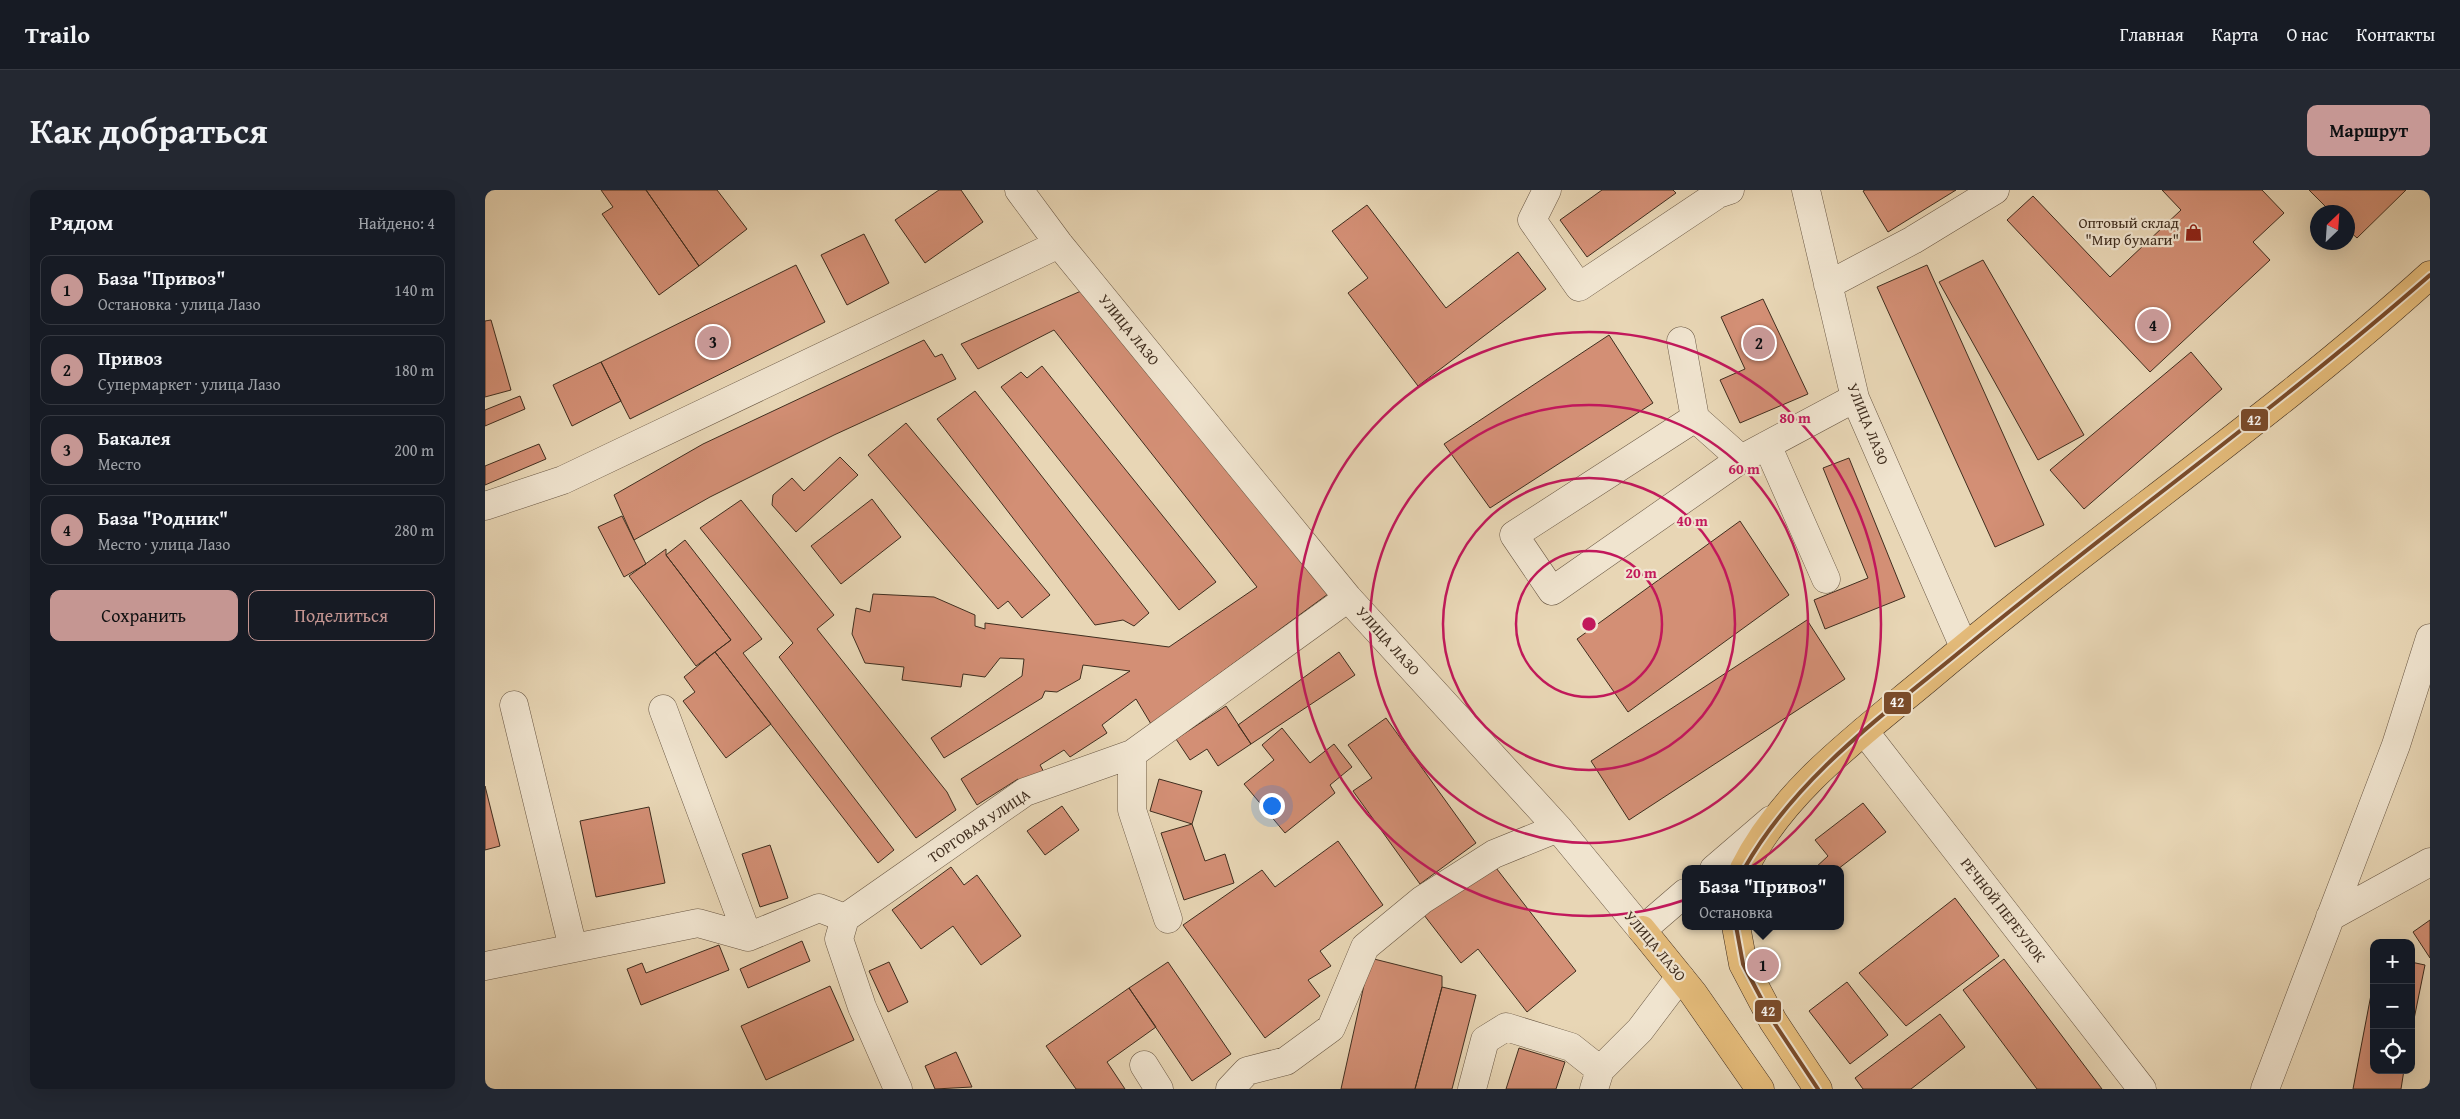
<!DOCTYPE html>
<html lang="ru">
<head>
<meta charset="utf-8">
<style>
  :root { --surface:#171b24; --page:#242831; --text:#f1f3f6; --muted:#9ea1a6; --line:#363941; --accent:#c59692 }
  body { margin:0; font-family:"Gentium Book Plus",serif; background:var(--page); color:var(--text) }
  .controls { position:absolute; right:15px; bottom:15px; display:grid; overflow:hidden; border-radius:10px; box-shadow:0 5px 20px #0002 }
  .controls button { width:45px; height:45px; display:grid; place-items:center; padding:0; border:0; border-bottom:1px solid var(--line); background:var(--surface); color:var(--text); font:25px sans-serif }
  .compass { position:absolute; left:1825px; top:15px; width:45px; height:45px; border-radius:50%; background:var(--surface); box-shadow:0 5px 20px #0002; rotate:25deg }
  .you { position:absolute; left:786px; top:615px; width:18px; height:18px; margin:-12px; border:4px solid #fff; border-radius:50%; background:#1a73e8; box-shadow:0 0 0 8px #1a73e833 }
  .badge { display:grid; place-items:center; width:32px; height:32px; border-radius:50%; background:var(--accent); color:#111; font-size:16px; font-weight:700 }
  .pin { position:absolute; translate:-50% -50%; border:2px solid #fff; box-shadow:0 1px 5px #0006 }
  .popup { position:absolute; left:1197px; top:675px; width:162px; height:65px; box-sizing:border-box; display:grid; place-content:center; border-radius:10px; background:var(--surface); filter:drop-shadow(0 1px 4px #0005); font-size:16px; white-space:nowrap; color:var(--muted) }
  .popup b { font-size:19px; color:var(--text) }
  .popup::after { content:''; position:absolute; left:50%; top:100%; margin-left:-10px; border:10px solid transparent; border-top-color:var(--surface) }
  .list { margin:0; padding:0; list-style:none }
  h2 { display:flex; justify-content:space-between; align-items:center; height:65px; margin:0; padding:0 20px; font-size:21px }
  h2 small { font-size:16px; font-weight:400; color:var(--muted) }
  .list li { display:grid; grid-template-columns:32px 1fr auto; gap:15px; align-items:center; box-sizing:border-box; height:70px; margin:0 10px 10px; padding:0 10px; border:1px solid var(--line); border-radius:10px }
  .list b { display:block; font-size:19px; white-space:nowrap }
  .list p { margin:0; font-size:16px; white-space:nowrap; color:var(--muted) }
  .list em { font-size:16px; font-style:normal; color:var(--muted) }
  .actions { display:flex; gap:10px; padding:15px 20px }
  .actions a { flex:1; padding:11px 0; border:1px solid var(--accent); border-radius:10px; text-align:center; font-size:18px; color:var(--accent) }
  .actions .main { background:var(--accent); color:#111 }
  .icon { flex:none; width:28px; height:28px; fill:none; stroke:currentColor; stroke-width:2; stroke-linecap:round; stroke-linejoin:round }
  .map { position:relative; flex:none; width:1945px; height:899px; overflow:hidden; border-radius:10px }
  header { display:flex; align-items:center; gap:30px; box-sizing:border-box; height:70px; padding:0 25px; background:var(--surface); border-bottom:1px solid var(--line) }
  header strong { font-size:24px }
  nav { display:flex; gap:28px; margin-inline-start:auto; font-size:18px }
  .intro { display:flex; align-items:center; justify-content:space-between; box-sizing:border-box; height:120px; padding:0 30px }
  h1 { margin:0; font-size:35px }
  .button { padding:12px 22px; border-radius:10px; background:var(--accent); color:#111; font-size:18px; font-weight:700 }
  main { display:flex; gap:30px; padding:0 30px }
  aside { flex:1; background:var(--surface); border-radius:10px; box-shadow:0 5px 20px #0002 }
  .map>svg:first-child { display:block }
  .building { fill:#d38f75; stroke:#402e1f }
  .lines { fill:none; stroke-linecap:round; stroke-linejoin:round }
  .minor-casing { stroke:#6a5844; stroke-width:29 }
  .major-casing { stroke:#402e1f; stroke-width:29 }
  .minor { stroke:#f0e4cf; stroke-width:28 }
  .major { stroke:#e4bb7a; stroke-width:28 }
  .bus-1-casing { stroke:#f0e4cf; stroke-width:8 }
  .bus-1 { stroke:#7a4b2a; stroke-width:4 }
  .ring { fill:none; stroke:#c2185b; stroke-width:2.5 }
  .labels { text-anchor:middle; stroke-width:4.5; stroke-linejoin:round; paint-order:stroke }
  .poi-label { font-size:15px; fill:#402e1f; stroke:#f0e4cf; text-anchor:end }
  .street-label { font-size:15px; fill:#402e1f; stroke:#f0e4cf }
  .centre { fill:#c2185b; stroke:#f0e4cf; stroke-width:2.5 }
  .ring-label { font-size:15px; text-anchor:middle; font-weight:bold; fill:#c2185b; stroke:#f0e4cf; stroke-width:4.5; stroke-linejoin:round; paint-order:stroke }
  .line-badge { stroke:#f0e4cf; stroke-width:2 }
  .badge-label { font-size:14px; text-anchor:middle; font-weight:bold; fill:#fff }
</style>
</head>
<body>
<header>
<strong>Trailo</strong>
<nav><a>Главная</a><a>Карта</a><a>О нас</a><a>Контакты</a></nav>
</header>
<div class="intro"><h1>Как добраться</h1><a class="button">Маршрут</a></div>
<main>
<aside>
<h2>Рядом<small>Найдено: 4</small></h2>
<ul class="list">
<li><span class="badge">1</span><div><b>База &quot;Привоз&quot;</b><p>Остановка · улица Лазо</p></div><em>140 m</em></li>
<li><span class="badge">2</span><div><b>Привоз</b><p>Супермаркет · улица Лазо</p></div><em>180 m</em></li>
<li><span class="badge">3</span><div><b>Бакалея</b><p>Место</p></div><em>200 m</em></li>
<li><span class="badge">4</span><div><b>База &quot;Родник&quot;</b><p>Место · улица Лазо</p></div><em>280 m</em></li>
</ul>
<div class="actions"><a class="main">Сохранить</a><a>Поделиться</a></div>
</aside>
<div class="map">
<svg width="1945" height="899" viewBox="0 0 1945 899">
  <rect width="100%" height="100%" fill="#e8d6b5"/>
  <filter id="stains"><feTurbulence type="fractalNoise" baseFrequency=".004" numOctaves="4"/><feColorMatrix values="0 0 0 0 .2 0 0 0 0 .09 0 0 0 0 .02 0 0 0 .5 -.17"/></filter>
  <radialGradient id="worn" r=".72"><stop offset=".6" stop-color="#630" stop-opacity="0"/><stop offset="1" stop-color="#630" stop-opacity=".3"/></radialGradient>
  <path class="building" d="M116 0H161L214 76 174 105 117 24 128 17Z
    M161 0H232L262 39 214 76Z
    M454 0H476L498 32 440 73 410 30Z
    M1117 0H1188L1191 3 1102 67 1075 30Z
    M1380 0H1471L1403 42 1378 1Z
    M1677 0H1777L1799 23 1768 52 1785 70 1665 182 1522 30 1548 6 1625 87 1696 20Z
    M1824 0H1921L1872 48 1862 39V22H1846Z
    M882 15 961 118 1033 62 1061 99 933 196 863 103 883 88 847 41Z
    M379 44 404 93 362 115 336 65Z
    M1498 70 1599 245 1553 270 1454 92Z
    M311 75 340 132 145 229 116 172Z
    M1442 75 1559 335 1510 357 1392 97Z
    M596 101 843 404 666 534 651 509 617 535 622 543 585 567 579 560 555 575 560 584 536 597 533 589 492 615 476 589 645 481 598 475 595 489 572 502 560 501 557 508 459 568 446 548 537 486 539 469 515 468 500 487 478 484 476 497 417 490 419 477 380 473 367 444 371 418 385 422 388 404 449 407 490 425V436L500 439V433L684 457 772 397 569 140 493 179 476 154Z
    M1278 109 1323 204 1255 233 1235 190 1260 179 1236 127Z
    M6 130 26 200 0 207V131Z
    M1124 145 1168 213 1005 318 959 254Z
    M439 150 450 167 457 164 471 189 349 245 225 307 149 350 129 305 218 254Z
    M1706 162 1737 199 1599 319 1565 280Z
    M116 172 136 211 87 236 68 195Z
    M557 176 731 392 694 420 516 197 536 182 542 188Z
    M490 201 664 423 649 436 638 430 610 435 452 229Z
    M35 206 40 219 0 236V220Z
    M421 233 565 405 537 428 523 411 513 419 383 265Z
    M54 254 61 269 0 295V276Z
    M355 267 373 285 311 342 287 315 288 305 307 288 319 301Z
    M1364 268 1420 407 1340 439 1329 410 1383 388 1338 278Z
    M387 309 416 347 356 394 326 356Z
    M256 310 349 425 332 439 462 602 471 620 431 648 294 467 308 453 215 338Z
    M137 326 161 374 139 387 113 337Z
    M1255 331 1304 405 1143 522 1092 449Z
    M200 350 277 449 258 463 409 660 393 673 230 462 246 450 181 365Z
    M181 359V365L246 450 211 476 144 386Z
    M1322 430 1360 489 1144 630 1106 571Z
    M230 462 286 534 241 568 198 511 210 502 199 487Z
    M854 462 870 485 766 554 753 535Z
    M741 516 766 554 733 576 722 559 705 570 691 549Z
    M901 528 991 653 935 694 868 601 887 588 863 555Z
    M797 538 825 573 849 554 867 577 845 595 850 603 800 643 759 594 789 570 777 555Z
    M674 589 717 601 707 634 665 621Z
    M0 596 15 656 0 660Z
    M1378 613 1401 642 1353 679H1329L1343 666 1330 650Z
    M577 616 594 640 560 665 542 641Z
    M164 617 180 693 111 707 95 631Z
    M707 634 720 671 740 664 749 693 699 710 676 643Z
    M853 651 898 715 835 761 846 776 823 790 835 806 780 848 698 735 777 680 790 697Z
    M285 655 303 708 275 717 257 664Z
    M1008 674 1091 781 1042 822 993 759 976 773 939 725Z
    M466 677 479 695 492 685 536 746 496 775 468 736 436 759 407 720Z
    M1470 708 1514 766 1421 836 1374 783Z
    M1945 730V768L1928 742Z
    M317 751 325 771 263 798 255 779Z
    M234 755 244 780 156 815 142 779 157 773 161 783Z
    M885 768 957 786V797L930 899H856Z
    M1519 769 1617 899H1552L1478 800Z
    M404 772 423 812 403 822 384 781Z
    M683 772 746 864 707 891 644 798Z
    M1926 772 1940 775 1926 844Z
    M1889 789V880H1919L1916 899H1868Z
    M1362 792 1403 845 1365 874 1324 821Z
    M345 796 369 850 281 890 256 836Z
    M957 797 991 805 967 899H930Z
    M644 798 671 837 622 872 640 899H591L561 856Z
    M1455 824 1480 857 1426 899H1378L1370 888Z
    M1034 858 1080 872 1071 899H1021Z
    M471 862 487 897 450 899 440 876Z"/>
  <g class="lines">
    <defs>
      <path id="minor" d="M534 0 574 54 863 408 1073 638 1157 740 1200 703
        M1062 0 1047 30 1094 97 1233 4 1245 0
        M1321 0 1370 208 1479 457
        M1343 95 1428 50 1510 0
        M1196 151 1210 228
        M1282 255 1341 389
        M1256 269 1210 228 1029 345 1067 401 1256 269 1370 208
        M0 316 78 290 574 54
        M29 515 88 758
        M178 519 263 747
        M1379 541 1657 899
        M647 564V620L683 729
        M1229 679 1286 630
        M1845 727 1945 672
        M0 776 213 733 263 747 334 718 360 728
        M659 875 674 899
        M413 899 377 817 354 749 360 728 540 602 647 564 863 408
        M745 899 762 881 801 871 846 838 880 757 937 710 1009 664 1073 638
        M987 899 1000 850 1021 837 1086 857 1115 880
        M1109 899 1115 880 1155 840 1195 787
        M1780 899 1911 555 1945 448"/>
      <path id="major" d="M1259 679C1297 601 1376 544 1442 489 1606 350 1785 230 1945 85
        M1251 736 1258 774 1288 831 1333 899
        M1157 740 1208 803 1275 899"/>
    </defs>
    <use href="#minor" class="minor-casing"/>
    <use href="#major" class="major-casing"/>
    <use href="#minor" class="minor"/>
    <use href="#major" class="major"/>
    <defs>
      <path id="bus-1" d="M1259 679C1311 587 1397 526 1477 460 1631 333 1794 217 1945 85
        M1251 736 1258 774 1288 831 1333 899"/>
    </defs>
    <use href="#bus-1" class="bus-1-casing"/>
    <use href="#bus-1" class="bus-1"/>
  </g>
  <g class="ring">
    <circle cx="1104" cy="434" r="73"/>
    <circle cx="1104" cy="434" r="146"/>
    <circle cx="1104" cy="434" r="219"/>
    <circle cx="1104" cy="434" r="292"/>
  </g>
  <defs>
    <symbol id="shop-bare" viewBox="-9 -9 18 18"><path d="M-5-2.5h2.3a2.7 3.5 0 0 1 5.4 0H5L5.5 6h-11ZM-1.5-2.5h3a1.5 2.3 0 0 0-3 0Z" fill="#8f2418" stroke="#f0e4cf" stroke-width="2.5" paint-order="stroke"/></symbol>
  </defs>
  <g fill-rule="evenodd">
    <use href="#shop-bare" x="1696" y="30" width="25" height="25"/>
  </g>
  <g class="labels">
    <g class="poi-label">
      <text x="1694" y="38">Оптовый склад<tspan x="1694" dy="17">"Мир бумаги"</tspan></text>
    </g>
    <g class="street-label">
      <text transform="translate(644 140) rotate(51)" y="5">УЛИЦА ЛАЗО</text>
      <text transform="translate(1383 234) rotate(68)" y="5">УЛИЦА ЛАЗО</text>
      <text transform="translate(903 451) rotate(48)" y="5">УЛИЦА ЛАЗО</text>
      <text transform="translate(494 636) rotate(-34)" y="5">ТОРГОВАЯ УЛИЦА</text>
      <text transform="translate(1518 720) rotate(52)" y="5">РЕЧНОЙ ПЕРЕУЛОК</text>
      <text transform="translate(1170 756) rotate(50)" y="5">УЛИЦА ЛАЗО</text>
    </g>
  </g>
  <circle cx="1104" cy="434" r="8" class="centre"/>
  <g class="ring-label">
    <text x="1310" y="233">80 m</text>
    <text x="1259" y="284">60 m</text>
    <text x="1207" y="336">40 m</text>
    <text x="1156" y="388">20 m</text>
  </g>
  <g class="line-badge">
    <rect x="1755" y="218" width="29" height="24" rx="5" fill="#7a4b2a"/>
    <rect x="1398" y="501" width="29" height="24" rx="5" fill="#7a4b2a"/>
    <rect x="1269" y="809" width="28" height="24" rx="5" fill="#7a4b2a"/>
  </g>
  <g class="badge-label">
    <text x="1769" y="235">42</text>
    <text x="1412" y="517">42</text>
    <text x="1283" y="826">42</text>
  </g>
  <rect width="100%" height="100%" filter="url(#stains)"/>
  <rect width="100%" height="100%" fill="url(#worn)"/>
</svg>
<div class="controls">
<button>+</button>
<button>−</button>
<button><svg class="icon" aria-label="locate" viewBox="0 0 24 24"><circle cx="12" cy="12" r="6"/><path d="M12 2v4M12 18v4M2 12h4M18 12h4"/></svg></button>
</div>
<svg class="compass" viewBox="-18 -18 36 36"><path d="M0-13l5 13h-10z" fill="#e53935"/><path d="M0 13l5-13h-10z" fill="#9ea1a6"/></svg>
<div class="you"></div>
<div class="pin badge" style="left:1278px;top:775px">1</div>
<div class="popup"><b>База &quot;Привоз&quot;</b>Остановка</div>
<div class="pin badge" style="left:1274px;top:153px">2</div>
<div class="pin badge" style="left:228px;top:152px">3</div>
<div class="pin badge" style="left:1668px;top:135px">4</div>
</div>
</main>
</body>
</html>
